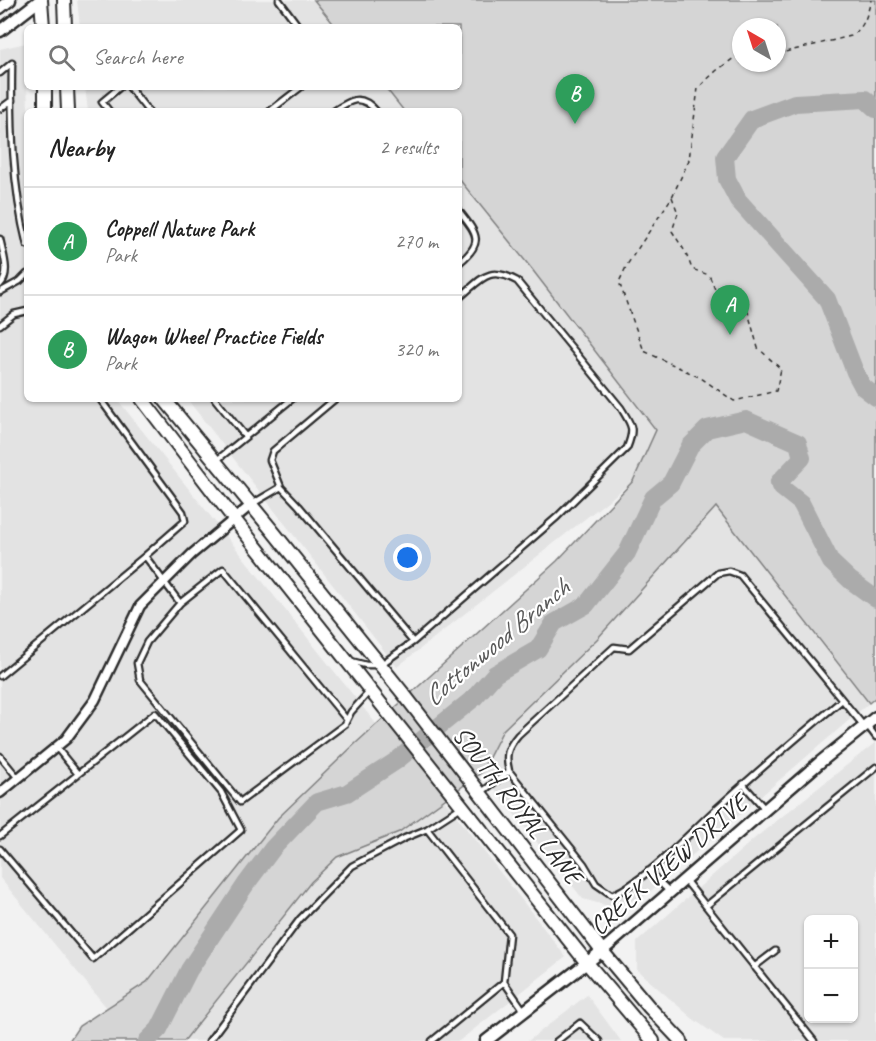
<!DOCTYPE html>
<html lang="en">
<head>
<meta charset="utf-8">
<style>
  :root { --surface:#fff; --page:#f2f2f2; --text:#222; --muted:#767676; --line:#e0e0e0; --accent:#7c3aed }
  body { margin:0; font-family:Caveat,sans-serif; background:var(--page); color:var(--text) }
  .controls { position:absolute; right:18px; bottom:18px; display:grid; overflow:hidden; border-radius:9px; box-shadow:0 2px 4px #0004 }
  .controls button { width:54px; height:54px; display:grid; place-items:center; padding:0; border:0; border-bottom:2px solid var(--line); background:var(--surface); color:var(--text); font:30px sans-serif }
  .compass { position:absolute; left:732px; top:18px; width:54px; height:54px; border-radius:50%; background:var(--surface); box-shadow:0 2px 4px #0004; rotate:321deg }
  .you { position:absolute; left:408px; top:558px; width:21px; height:21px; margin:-15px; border:4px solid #fff; border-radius:50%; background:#1a73e8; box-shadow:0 0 0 9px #1a73e833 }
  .badge { display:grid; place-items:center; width:39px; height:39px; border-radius:50%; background:var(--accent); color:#fff; font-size:20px; font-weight:700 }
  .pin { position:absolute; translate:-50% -50px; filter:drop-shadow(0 2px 3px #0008) }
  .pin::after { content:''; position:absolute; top:32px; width:21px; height:18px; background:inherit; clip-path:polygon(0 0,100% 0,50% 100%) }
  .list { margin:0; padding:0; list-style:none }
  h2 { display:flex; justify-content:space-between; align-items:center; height:78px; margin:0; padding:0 24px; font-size:26px }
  h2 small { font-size:20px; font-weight:400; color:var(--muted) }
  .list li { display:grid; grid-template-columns:39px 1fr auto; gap:18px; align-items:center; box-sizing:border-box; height:108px; padding:0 24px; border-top:2px solid var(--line) }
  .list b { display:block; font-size:22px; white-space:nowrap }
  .list p { margin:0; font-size:20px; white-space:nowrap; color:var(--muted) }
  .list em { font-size:20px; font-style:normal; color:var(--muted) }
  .icon { flex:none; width:33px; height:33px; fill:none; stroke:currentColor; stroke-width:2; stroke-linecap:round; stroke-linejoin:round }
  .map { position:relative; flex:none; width:876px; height:1041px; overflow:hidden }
  .search { position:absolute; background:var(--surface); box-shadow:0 2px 4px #0004; left:24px; top:24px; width:438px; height:66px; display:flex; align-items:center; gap:15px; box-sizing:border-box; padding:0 21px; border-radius:9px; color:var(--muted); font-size:22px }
  .panel { position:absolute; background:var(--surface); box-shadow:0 2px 4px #0004; left:24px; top:108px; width:438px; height:294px; border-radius:9px }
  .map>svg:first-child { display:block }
  .built { fill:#e3e3e3; fill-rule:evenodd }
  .green { fill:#d5d5d5; stroke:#808080; stroke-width:1.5; fill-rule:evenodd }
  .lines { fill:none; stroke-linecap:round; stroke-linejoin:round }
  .river { stroke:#ababab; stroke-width:18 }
  .service-casing { stroke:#2b2b2b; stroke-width:9 }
  .minor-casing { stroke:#2b2b2b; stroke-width:13 }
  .tertiary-casing { stroke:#2b2b2b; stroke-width:15 }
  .secondary-casing { stroke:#2b2b2b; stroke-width:16 }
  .path { stroke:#2b2b2b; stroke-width:1.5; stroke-dasharray:4.5 4.5; stroke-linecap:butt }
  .service { stroke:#fff; stroke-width:4.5 }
  .minor { stroke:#fff; stroke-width:8 }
  .tertiary { stroke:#fff; stroke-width:10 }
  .secondary { stroke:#fff; stroke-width:12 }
  .labels { text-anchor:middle; stroke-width:4.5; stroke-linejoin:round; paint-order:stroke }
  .street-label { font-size:26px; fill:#2b2b2b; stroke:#fff }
  .water-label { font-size:27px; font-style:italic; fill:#585858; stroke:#fff }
</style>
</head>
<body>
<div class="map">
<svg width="876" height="1041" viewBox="0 0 876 1041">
  <rect width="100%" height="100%" fill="#f2f2f2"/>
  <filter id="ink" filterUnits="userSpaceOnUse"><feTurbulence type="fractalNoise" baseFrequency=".0167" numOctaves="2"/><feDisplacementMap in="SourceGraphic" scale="12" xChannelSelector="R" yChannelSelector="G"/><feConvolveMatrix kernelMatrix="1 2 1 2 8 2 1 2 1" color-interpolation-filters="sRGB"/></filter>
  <g filter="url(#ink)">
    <path class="built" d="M77 0H314L336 27H80Z
      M26 43 28 111 27 399H117L377 725 278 818 147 982 107 1008 0 878V49Z
      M85 87H385L404 111H88Z
      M459 179 531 268 656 430 633 481 397 667 187 399H459Z
      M716 506 869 703 645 896 612 907 583 899 481 773 503 730 597 639Z
      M876 742V1041H724L692 1018 637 970V942L755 838ZM808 920H854V1018H808Z
      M444 800 566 957 459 1041H184L311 882 337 857 399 832Z
      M587 995 621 1041H528Z"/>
    <path class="green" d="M314 0H876V697L869 703 716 507 597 639 503 730 481 773 399 832 337 857 311 882 184 1041H69L79 1026 147 982 278 818 356 743 557 561 633 481 656 430 531 268 459 179V111H404L385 87H459V27H336ZM741 27H777V63H741Z"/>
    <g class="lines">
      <path class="river" d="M876 109 865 99 795 103 752 119 725 157 727 179 738 200 827 299 855 372 863 387 876 397
        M147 1041 159 1029 189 970 246 884 273 848 317 802 347 793 396 761 474 698 495 674 538 649 554 623 586 605 627 553 653 498 671 483 690 446 707 429 746 420 798 443 802 458 779 482 782 488 801 503 831 562 850 580 876 599"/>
      <defs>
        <path id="service" d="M279 0 299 27
          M0 73 12 63C11 125 12 185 27 245
          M129 87 148 111
          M0 109 12 100
          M109 111 102 102 120 87
          M270 111 301 87
          M334 111C350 100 361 93 376 111
          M459 211C477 234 485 242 459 263
          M0 239C3 254 11 274 0 285
          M0 292 20 281 27 274
          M0 325 14 314 27 311
          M100 399 183 512 185 521 145 556 180 603 147 642 137 663 140 680 240 802 345 724 351 712 369 692
          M215 399 245 436
          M217 460 292 399
          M281 487 299 506 413 642
          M252 504 281 487 270 460 273 451 335 399
          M180 603 223 569 347 720
          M351 661 366 665H380L413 642 557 517 627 448C635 428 632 426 621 408L517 281C488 265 482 279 459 298
          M0 676 145 556
          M867 725 876 737
          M56 747 78 774
          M0 756 18 778
          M509 771 584 864 596 884 612 895C647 880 688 834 717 808 758 771 800 735 842 700
          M743 784 765 809
          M482 792 509 771C505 755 507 748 518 735L614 647 629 649 718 573 729 571 740 575 863 725
          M427 829 509 934 504 982 525 1012
          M0 836 155 713 221 792 241 830 93 959 0 849
          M648 871 670 892
          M685 880 814 1041
          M706 906 876 767
          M754 967 775 951
          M209 1041 300 919 352 866 405 838 427 829 461 807
          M432 1041 504 982
          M557 1041 580 1023 599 1041"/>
        <path id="minor" d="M0 793 66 739 95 700 140 606 192 554 251 505"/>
        <path id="tertiary" d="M0 8 10 0
          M0 31 40 0
          M486 1041 602 951 819 763 876 717"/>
        <path id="secondary" d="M41 0 43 27
          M64 0 65 27
          M45 87V111
          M67 87 68 111
          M142 399 234 519 587 963 653 1041
          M164 399 271 529 406 697 602 951 649 1007 681 1041"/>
      </defs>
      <use href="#service" class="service-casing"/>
      <use href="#minor" class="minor-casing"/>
      <use href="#tertiary" class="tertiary-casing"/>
      <use href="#secondary" class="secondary-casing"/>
      <path class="path" d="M777 54 851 36C865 27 867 15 871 0
        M672 197 678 213 672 231 686 253 692 269 709 275 719 299 748 312 758 348 781 369 776 391 734 401 701 378 644 351 619 282 627 265 672 197 689 160 698 88 716 71 741 53"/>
      <use href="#service" class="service"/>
      <use href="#minor" class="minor"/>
      <use href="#tertiary" class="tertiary"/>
      <use href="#secondary" class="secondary"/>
    </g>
  </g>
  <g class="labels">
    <g class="street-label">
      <text transform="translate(518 805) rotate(52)" y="9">SOUTH ROYAL LANE</text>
      <text transform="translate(668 864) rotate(-41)" y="9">CREEK VIEW DRIVE</text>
    </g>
    <g class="water-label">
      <text transform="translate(496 642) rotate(-40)" y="9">Cottonwood Branch</text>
    </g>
  </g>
</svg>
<div class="controls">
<button>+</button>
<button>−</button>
</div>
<svg class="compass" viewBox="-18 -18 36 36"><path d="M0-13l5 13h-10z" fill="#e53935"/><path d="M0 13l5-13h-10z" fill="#767676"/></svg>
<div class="you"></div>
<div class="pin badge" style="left:730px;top:335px;background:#2e9e5b">A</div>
<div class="pin badge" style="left:575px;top:124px;background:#2e9e5b">B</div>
<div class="search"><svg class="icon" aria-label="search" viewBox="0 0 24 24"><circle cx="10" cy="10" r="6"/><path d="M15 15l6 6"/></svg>Search here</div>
<section class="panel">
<h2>Nearby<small>2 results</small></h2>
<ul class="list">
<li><span class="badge" style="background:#2e9e5b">A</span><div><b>Coppell Nature Park</b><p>Park</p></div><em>270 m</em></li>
<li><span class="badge" style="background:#2e9e5b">B</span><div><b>Wagon Wheel Practice Fields</b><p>Park</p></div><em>320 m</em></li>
</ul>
</section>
</div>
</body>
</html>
